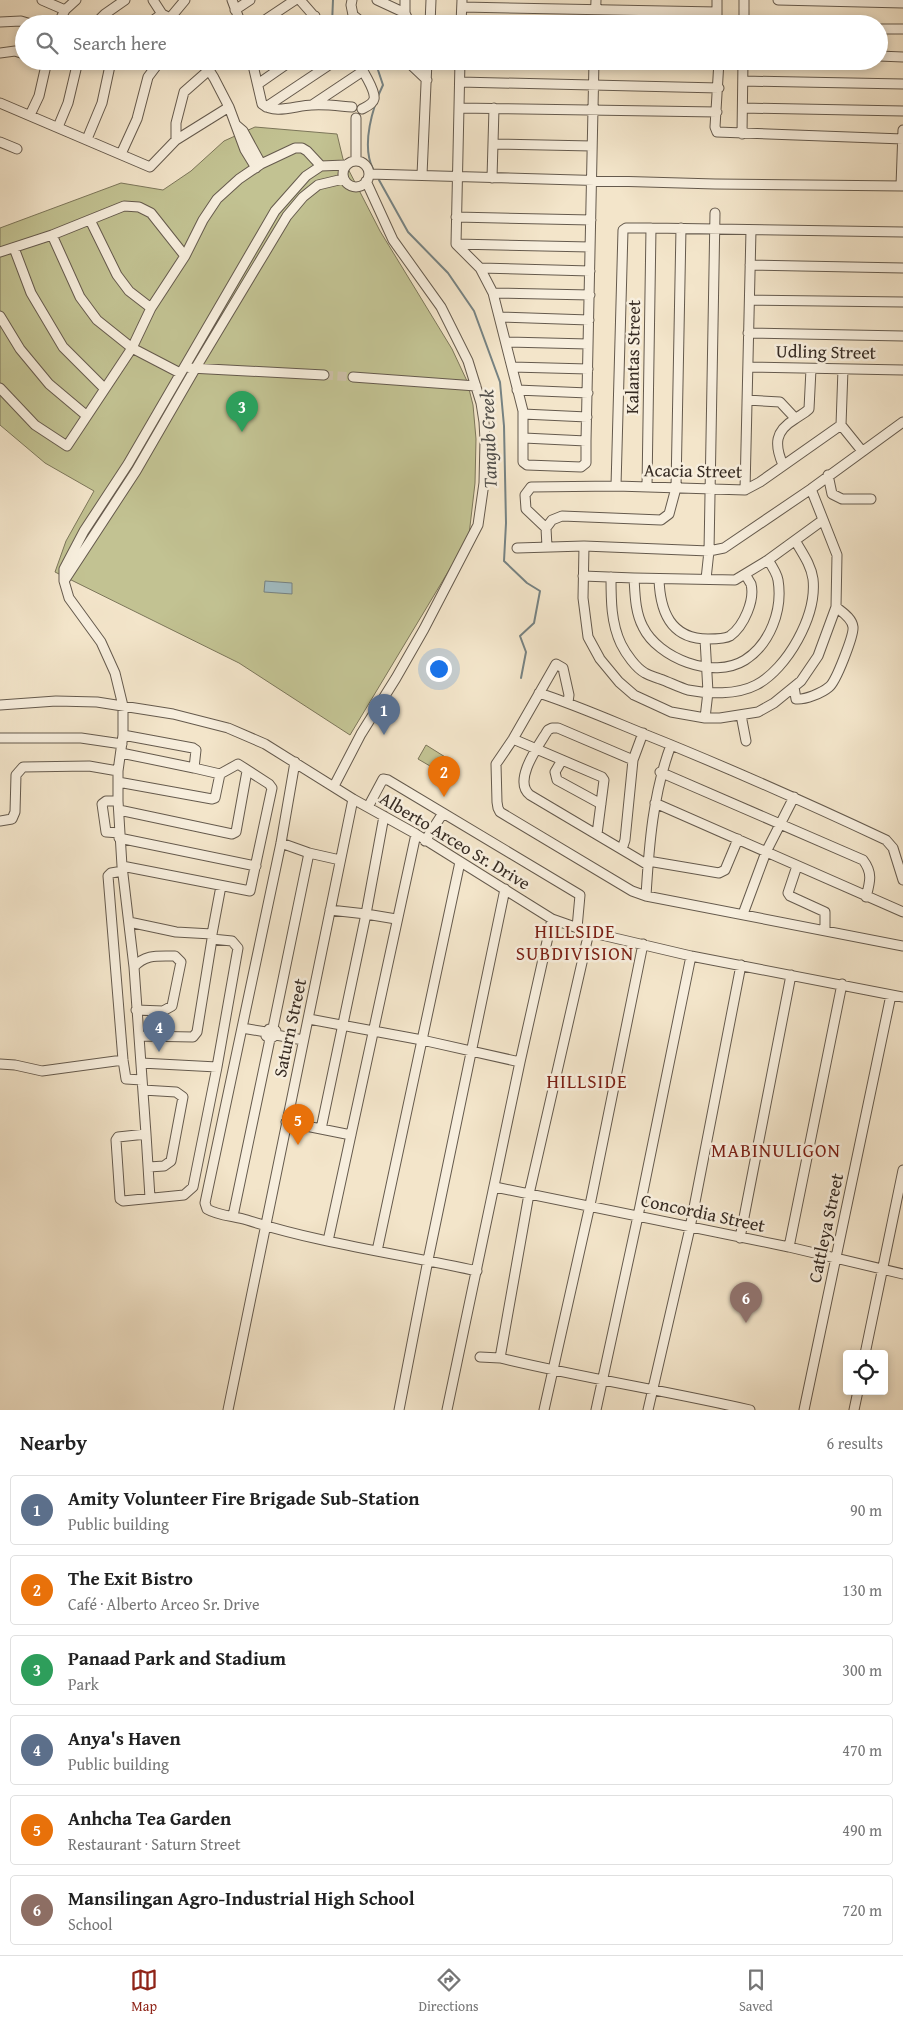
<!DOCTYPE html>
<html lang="en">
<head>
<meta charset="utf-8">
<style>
  :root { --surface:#fff; --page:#f2f2f2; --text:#222; --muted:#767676; --line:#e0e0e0; --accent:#8f2418 }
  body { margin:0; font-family:"Gentium Book Plus",serif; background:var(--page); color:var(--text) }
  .controls { position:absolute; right:15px; bottom:15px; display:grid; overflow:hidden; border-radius:5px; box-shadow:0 2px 8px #0003 }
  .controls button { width:45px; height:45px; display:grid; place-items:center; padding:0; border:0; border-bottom:1px solid var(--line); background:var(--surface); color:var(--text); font:25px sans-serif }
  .you { position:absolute; left:438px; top:668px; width:18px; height:18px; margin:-12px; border:4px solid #fff; border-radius:50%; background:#1a73e8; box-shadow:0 0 0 8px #1a73e833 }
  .badge { display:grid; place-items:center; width:32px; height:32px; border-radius:50%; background:var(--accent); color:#fff; font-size:16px; font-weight:700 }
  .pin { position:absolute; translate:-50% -41px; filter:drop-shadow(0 1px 2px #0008) }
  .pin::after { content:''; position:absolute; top:26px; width:18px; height:15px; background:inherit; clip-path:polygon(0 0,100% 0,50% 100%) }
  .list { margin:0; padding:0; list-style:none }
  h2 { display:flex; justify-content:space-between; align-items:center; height:65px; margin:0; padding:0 20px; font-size:21px }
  h2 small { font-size:16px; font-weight:400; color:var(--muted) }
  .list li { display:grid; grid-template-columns:32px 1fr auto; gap:15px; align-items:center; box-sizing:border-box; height:70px; margin:0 10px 10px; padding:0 10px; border:1px solid var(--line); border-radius:5px }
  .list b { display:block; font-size:19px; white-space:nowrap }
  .list p { margin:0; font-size:16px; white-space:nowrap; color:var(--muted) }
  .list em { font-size:16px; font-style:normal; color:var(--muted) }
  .icon { flex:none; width:28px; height:28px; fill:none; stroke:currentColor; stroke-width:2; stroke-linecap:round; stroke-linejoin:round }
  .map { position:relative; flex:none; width:903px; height:1410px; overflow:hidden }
  .search { position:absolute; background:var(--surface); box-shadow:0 2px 8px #0003; left:15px; right:15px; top:15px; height:55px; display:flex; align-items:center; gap:12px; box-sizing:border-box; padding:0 18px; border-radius:28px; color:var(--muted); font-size:19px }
  .sheet { height:545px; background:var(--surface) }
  nav { display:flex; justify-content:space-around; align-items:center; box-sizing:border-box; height:70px; border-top:1px solid var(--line); background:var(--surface); font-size:14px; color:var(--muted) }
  nav a { display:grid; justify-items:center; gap:2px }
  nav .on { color:var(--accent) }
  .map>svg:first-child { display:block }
  .green { fill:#c2c292; stroke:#7c765a }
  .water { fill:#a1bcc2; stroke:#768282 }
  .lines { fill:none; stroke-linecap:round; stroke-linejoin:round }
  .stream { stroke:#768282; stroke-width:2 }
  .minor-tunnel { stroke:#cdc0a9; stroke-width:9; stroke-dasharray:9 4.5; stroke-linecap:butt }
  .minor-casing { stroke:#655a4d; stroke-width:11 }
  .minor { stroke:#f7eedd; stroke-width:9 }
  .labels { text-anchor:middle; stroke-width:5; stroke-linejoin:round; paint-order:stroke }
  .street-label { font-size:18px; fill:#362b23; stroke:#f7eedd }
  .water-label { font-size:19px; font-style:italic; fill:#514f4b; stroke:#f7eedd }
  .neighbourhood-label { font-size:19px; letter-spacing:1px; fill:#7a1f14; stroke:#f7eedd }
</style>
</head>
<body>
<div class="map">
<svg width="903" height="1410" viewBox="0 0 903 1410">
  <rect width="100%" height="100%" fill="#f3e5ca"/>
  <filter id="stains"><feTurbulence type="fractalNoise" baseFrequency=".004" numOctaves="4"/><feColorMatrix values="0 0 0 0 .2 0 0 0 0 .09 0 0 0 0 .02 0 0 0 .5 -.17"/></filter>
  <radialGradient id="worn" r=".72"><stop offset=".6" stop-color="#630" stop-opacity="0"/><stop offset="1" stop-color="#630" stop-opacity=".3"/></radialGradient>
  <path class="green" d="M255 127 337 134 343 159 380 231 452 349 467 381 473 405 476 439 475 483 469 535 466 542 350 735 239 663 55 572 66 541 94 491 45 463 0 425V228L121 183 163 190 191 171 224 141Z
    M426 745 450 760 442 773 418 759Z"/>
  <path class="water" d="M265 581 292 583V594L264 592Z"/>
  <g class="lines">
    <path class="stream" d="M332 24 333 0
      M375 61 383 85 378 96
      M373 169C364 151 369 124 375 105
      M379 180 408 232 448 273 474 311 500 382 504 426 506 523 504 561 527 583 540 591 534 623 520 636 526 652 521 678"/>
    <path class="minor-tunnel" d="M324 375 353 377"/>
    <defs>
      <path id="minor" d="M42 0 65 10
        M153 0 162 14 170 18 171 24
        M232 0 241 24
        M300 0 321 24
        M352 0 351 5 353 15 364 24
        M377 0 405 13
        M405 0V13L410 24
        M744 0V24
        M778 0 903 3
        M462 7 717 12
        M235 10 250 0
        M170 18 185 0
        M0 22 21 21 31 24
        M58 24 65 10 76 0
        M95 24 105 14 125 0
        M148 24 162 14
        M259 24 295 0
        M304 24 315 16
        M430 24 431 0
        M461 24 462 0
        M595 24 596 0
        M717 24V0
        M879 29H903
        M0 53 15 51 24 54
        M879 56 903 57
        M197 61 209 70 214 78 229 107 245 150 256 168
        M252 61 262 104C275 115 297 105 312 105 325 104 339 106 352 107
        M356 61C361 67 376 91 374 99 373 104 366 107 362 109
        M407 61 427 80
        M460 61 456 244 480 268 493 293 523 411V462L527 465 581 467 586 463V441L594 61
        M667 61 719 63
        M719 61 715 127 717 132 903 139
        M744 81 903 84
        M460 82 719 88
        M258 84 291 61
        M0 103 150 167 176 140 229 107
        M312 105 363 71
        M266 107 335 61
        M459 108 717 112
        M744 108 903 111
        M30 115 39 96 47 61
        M356 118V161
        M236 125 243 131 261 164
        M58 127 68 103 78 61
        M742 134 743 61
        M87 139 102 103 111 61
        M176 140V123L184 92 209 70
        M0 142 17 149
        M494 144 592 146
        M121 154 137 119 148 77 160 61
        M343 174a13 13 0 1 1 26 0a13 13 0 1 1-26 0Z
        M369 174 715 184 903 186
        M422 175 427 61
        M492 178 494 108
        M901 186 903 130
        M456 217 591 220
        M90 220 117 275 129 291 151 308
        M52 235 80 297 97 320 132 348 180 373
        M456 244 590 247
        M14 248 31 293 63 347 104 388
        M0 252 52 235 124 206 139 207 151 213 185 256
        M750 265 903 268
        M480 268 590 271
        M493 293 590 295
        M750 300 903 302
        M0 316 20 349 49 384 87 416
        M500 317 589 320
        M748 333 903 336
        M506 342 588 344
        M512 367 588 369
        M748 367 903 370
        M190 368 324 375
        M353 377 476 386
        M0 388 35 425 67 446 132 348 151 308 185 256 203 220 217 199 239 179 261 164 295 148H302L307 151 321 166
        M517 390 588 393
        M747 400 780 402 795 418
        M523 414 587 417
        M841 425 862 451
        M524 438 586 441
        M783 465C774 444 775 431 795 419 800 415 804 414 809 409L811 369
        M828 475 832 494 842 499H871
        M616 486 623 230 626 228H651L903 232
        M647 487 651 228
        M745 490 751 230
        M546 528 552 520 562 516 661 520 669 514 676 488 681 228
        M584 546 583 598 588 637 600 659 619 682 634 695 671 712 705 718H720L758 712 774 703 801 681 818 656 836 607 837 555 811 489
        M547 547 546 528 526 509 525 495 531 487 616 486 745 490 760 482 841 425 843 369
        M517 548 584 546 709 551 724 548 811 489 903 422
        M583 576 634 578 735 580 768 560 823 520
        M611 577C611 600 611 623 621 644 626 654 636 668 645 673 650 676 655 677 660 679 669 682 678 687 688 690 708 694 737 695 756 685 787 669 817 616 813 579 811 565 803 554 796 542
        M634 578C635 594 635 612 643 627 658 658 713 680 745 660 770 644 783 610 778 580 777 574 772 566 768 560
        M659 579C660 610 670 639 708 639 714 639 725 639 730 636 744 626 755 600 751 584 749 581 747 577 745 574
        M706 579 709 551 715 213
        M64 581 136 471 195 369 287 216 303 197 318 185 343 179
        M794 687 796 699C805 700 822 693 829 687 836 682 854 635 853 627 852 618 842 612 836 607
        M539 693C576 705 612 721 649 736 729 768 807 803 886 840L893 848 903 880
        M568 702 569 695 563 668 556 664 513 739 496 764 497 802 498 808 500 812 632 891 646 896 903 946
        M0 705 56 701 97 702 173 714 228 728 265 744 353 799 416 834 552 919 589 932 691 956 903 997
        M741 715 746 741
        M705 718 708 692 705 639
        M123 735 193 748 196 750 194 768 220 774 238 764 269 784 272 788 250 891 122 866 134 967 146 1134 118 1137 116 1140 120 1199 123 1201 184 1195 193 1187 217 1067 238 948 232 941 212 939V934L176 932 129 922
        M0 738H81L122 744
        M513 739 602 777 604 780 597 834
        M121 753 194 768
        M562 760 555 772 557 780 601 804
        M633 760 558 728H552L548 730C539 745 512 781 530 795L648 865
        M295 762 281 843 205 1203 207 1209C219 1216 234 1216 247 1220 322 1244 400 1254 477 1271
        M660 772 863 860C873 873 870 882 866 897
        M118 782 212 799 215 798 220 774
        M334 786 361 734 396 678 424 629 478 525 484 483 485 440 484 422 481 403 468 361 441 307 393 240 366 181
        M118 801H106L102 804 106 832 120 833
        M655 803 903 912
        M368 807 383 779 388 780 580 895 577 928
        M119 810 232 834 236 832 247 771
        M0 821 12 819 15 812 16 775 23 767 89 766 118 771
        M119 838 256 866
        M425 841 443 813
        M281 843 309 853 340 860
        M622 849 625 840 633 760 643 733
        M648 861 719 873 725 870 738 839
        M122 866 118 801V771L123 735V706L115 673 101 642 69 598 64 581V569L84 531 128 464 275 211 306 176 321 166 345 165
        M797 866 788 893 790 896 825 912V930
        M123 871 111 873 108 876 123 1060 126 1079 142 1080
        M646 896C649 845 653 793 671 745
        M330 910 366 914 396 919
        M743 914 766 852 794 797
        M212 934 221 886
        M134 967C145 954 158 956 175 956L181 962 172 1006 163 1011 136 1010
        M309 1019 422 1040 520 1062
        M242 1028 266 1032
        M273 1028 309 853
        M276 1035V1031L273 1028 269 1029 266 1036 270 1039 276 1035 303 1040
        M139 1036 193 1037 197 1032 212 939
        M141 1063 217 1067
        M0 1064 15 1065 42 1071 123 1060
        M143 1090 176 1092 183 1097 171 1161 164 1166 149 1167
        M286 1122 351 1135
        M321 1129 366 914 384 816
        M146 1134 150 1198
        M495 1187 789 1247 903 1274
        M233 1216 270 1039
        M740 1238 791 975
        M328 1241 416 834
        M789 1247 842 984
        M377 1251 460 862
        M865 1354 903 1170
        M480 1357 500 1358 529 1194 589 932
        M500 1358C583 1378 667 1391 750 1410
        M228 1410 353 799
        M399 1410 428 1260 505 889
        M447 1410 520 1062 552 919
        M544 1410 590 1205 643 944
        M596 1410 638 1216 691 956
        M648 1410 690 1228 741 965
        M804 1410 891 995
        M854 1410 858 1391"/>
    </defs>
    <use href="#minor" class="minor-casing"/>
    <use href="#minor" class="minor"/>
  </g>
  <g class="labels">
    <g class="street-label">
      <text transform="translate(826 352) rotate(1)" y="6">Udling Street</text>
      <text transform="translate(633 357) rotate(-89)" y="6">Kalantas Street</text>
      <text transform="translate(693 471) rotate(1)" y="6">Acacia Street</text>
      <text transform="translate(455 841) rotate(31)" y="6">Alberto Arceo Sr. Drive</text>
      <text transform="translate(290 1028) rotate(-78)" y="6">Saturn Street</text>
      <text transform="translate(703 1213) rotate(12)" y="6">Concordia Street</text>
      <text transform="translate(826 1228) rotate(-78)" y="6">Cattleya Street</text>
    </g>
    <g class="water-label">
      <text transform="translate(488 439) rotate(-92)" y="7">Tangub Creek</text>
    </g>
    <g class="neighbourhood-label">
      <text x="575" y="938">HILLSIDE<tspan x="575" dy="22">SUBDIVISION</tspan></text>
      <text x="587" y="1088">HILLSIDE</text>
      <text x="776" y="1157">MABINULIGON</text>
    </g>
  </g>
  <rect width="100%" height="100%" filter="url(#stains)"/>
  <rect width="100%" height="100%" fill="url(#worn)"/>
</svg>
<div class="controls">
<button><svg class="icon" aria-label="locate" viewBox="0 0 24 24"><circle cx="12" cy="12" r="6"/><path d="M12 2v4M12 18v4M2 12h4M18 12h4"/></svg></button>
</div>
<div class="you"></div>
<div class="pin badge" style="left:384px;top:735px;background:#5c6f8a">1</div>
<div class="pin badge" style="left:444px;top:797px;background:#e8710a">2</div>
<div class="pin badge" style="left:242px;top:432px;background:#2e9e5b">3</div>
<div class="pin badge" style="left:159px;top:1052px;background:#5c6f8a">4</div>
<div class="pin badge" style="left:298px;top:1145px;background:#e8710a">5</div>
<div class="pin badge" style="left:746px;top:1323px;background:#8d6e63">6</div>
<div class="search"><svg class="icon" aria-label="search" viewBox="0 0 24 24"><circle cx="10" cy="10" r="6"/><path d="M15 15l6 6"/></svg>Search here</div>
</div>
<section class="sheet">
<h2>Nearby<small>6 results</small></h2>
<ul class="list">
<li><span class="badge" style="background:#5c6f8a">1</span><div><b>Amity Volunteer Fire Brigade Sub-Station</b><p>Public building</p></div><em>90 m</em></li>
<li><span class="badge" style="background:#e8710a">2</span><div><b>The Exit Bistro</b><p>Café · Alberto Arceo Sr. Drive</p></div><em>130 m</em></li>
<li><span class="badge" style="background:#2e9e5b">3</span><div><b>Panaad Park and Stadium</b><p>Park</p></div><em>300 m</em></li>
<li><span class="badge" style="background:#5c6f8a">4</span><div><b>Anya's Haven</b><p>Public building</p></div><em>470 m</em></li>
<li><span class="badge" style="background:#e8710a">5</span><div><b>Anhcha Tea Garden</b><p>Restaurant · Saturn Street</p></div><em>490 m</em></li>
<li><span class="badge" style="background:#8d6e63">6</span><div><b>Mansilingan Agro-Industrial High School</b><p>School</p></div><em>720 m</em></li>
</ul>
</section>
<nav>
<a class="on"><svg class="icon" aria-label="map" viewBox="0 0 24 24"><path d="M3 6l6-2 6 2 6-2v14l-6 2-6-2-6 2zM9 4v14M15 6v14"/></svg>Map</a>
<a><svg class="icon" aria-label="directions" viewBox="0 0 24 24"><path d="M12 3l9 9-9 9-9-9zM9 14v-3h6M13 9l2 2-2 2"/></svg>Directions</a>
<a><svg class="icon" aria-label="saved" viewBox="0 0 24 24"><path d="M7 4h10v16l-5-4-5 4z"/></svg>Saved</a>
</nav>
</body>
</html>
